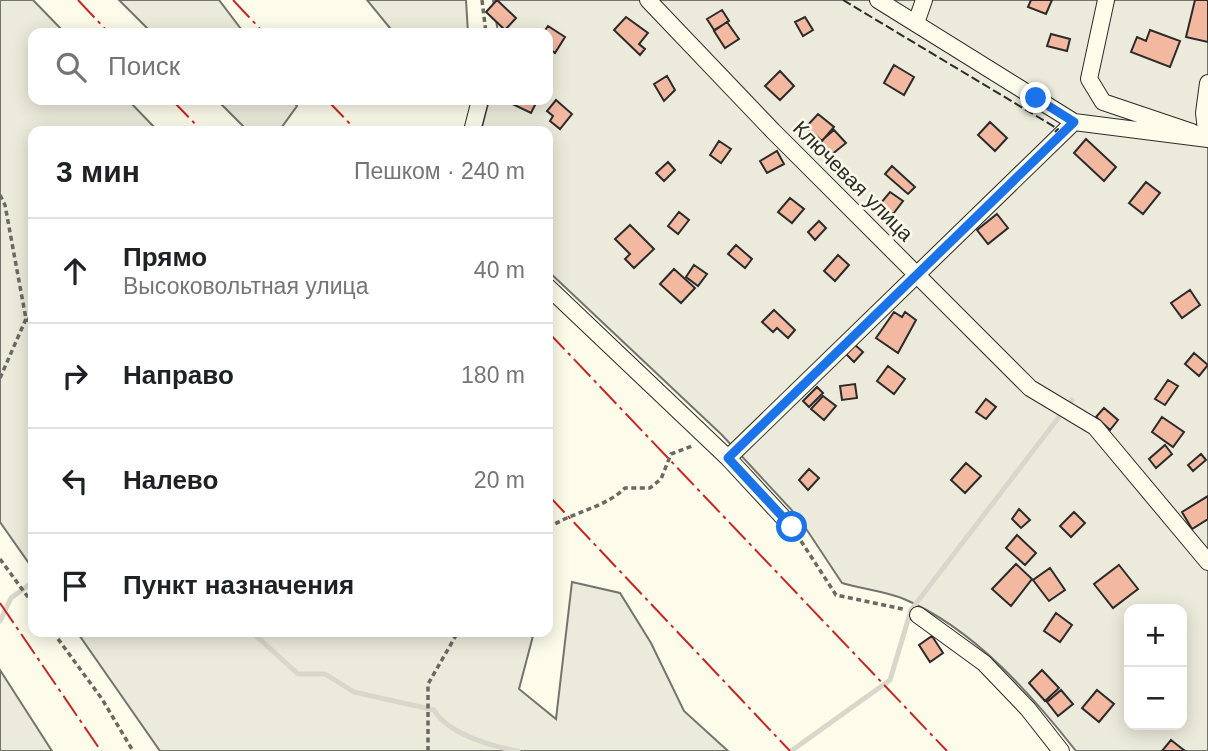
<!DOCTYPE html>
<html lang="ru">
<head>
<meta charset="utf-8">
<style>
  :root { --surface:#fff; --page:#f2f2f2; --text:#202124; --muted:#757577; --line:#e0e0e0 }
  body { margin:0; font-family:Arial,sans-serif; background:var(--page); color:var(--text) }
  .controls { position:absolute; right:21px; bottom:21px; display:grid; overflow:hidden; border-radius:14px; box-shadow:0 4px 18px #0003 }
  .controls button { width:63px; height:63px; display:grid; place-items:center; padding:0; border:0; border-bottom:2px solid var(--line); background:var(--surface); color:var(--text); font:35px sans-serif }
  .stop { position:absolute; width:21px; height:21px; margin:-16px; border:5px solid #1a73e8; border-radius:50%; background:#fff }
  .stop.end { background:#1a73e8; border-color:#fff; box-shadow:0 2px 7px #0008 }
  .list { margin:0; padding:0; list-style:none }
  h2 { display:flex; justify-content:space-between; align-items:center; height:91px; margin:0; padding:0 28px; font-size:30px }
  h2 small { font-size:23px; font-weight:400; color:var(--muted) }
  .list li { display:grid; grid-template-columns:46px 1fr auto; gap:21px; align-items:center; box-sizing:border-box; height:105px; padding:0 28px; border-top:2px solid var(--line) }
  .list b { display:block; font-size:26px; white-space:nowrap }
  .list p { margin:0; font-size:23px; white-space:nowrap; color:var(--muted) }
  .list em { font-size:23px; font-style:normal; color:var(--muted) }
  .icon { flex:none; width:38px; height:38px; fill:none; stroke:currentColor; stroke-width:2; stroke-linecap:round; stroke-linejoin:round }
  .map { position:relative; flex:none; width:1208px; height:751px; overflow:hidden }
  .search { position:absolute; background:var(--surface); box-shadow:0 4px 18px #0003; left:28px; top:28px; width:525px; height:77px; display:flex; align-items:center; gap:18px; box-sizing:border-box; padding:0 24px; border-radius:14px; color:var(--muted); font-size:26px }
  .panel { position:absolute; background:var(--surface); box-shadow:0 4px 18px #0003; left:28px; top:126px; width:525px; height:511px; border-radius:14px }
  .map>svg:first-child { display:block }
  .green { fill:#ecebdb; stroke:#74746e; stroke-width:2; fill-rule:evenodd }
  .lines { fill:none; stroke-linecap:round; stroke-linejoin:round }
  .stream { stroke:#d8d7c9; stroke-width:5 }
  .building { fill:#f2b8a0; stroke:#2b2b2b; stroke-width:2 }
  .street-casing { stroke:#2b2b2b; stroke-width:18 }
  .path { stroke:#6a6964; stroke-width:3.5; stroke-dasharray:5 3.5; stroke-linecap:butt }
  .street { stroke:#fdfbea; stroke-width:16 }
  .fence { stroke:#2b2b2b; stroke-width:2; stroke-dasharray:9 3.5; stroke-linecap:butt }
  .power { stroke:#c62828; stroke-width:2; stroke-dasharray:24 5 3.5 5; stroke-linecap:butt }
  .route { stroke:#1a73e8; stroke-width:9 }
  .labels { text-anchor:middle; stroke-width:5; stroke-linejoin:round; paint-order:stroke }
  .street-label { font-size:21px; fill:#2b2b2b; stroke:#fdfbea }
</style>
</head>
<body>
<div class="map">
<svg width="1208" height="751" viewBox="0 0 1208 751">
  <rect width="100%" height="100%" fill="#fdfbea"/>
  <path class="green" d="M0 0H33L65 33H33V100H128L158 131H33V569L0 522Z
    M119 0H219L244 33H152Z
    M367 0H466L468 33H394Z
    M493 0H1208V751H1076C1031 694 973 628 904 599 885 591 862 589 842 583L799 518 722 435 548 271V131H481L489 100H548V33H498ZM1129 609H1182V725H1129Z
    M217 100H292L297 106 279 131H248Z
    M572 582 620 593 651 643 684 711 728 751H160L77 632H534L519 689 556 719Z
    M0 670 52 751H0Z"/>
  <g class="lines">
    <path class="stream" d="M0 621 11 598 33 582
      M252 632 298 674H325L354 692 434 710C447 733 492 747 518 751
      M791 751 890 680 911 610 1072 400"/>
  </g>
  <path class="building" d="M497 0 516 18 505 30 486 12Z
    M1031 0H1052L1046 14 1028 7Z
    M1195 0H1208V42L1186 37Z
    M722 10 729 21 714 30 707 19Z
    M626 17 648 33 639 44 645 49 640 55 614 30Z
    M805 17 813 30 803 36 795 22Z
    M727 22 739 39 725 48 714 31Z
    M548 26 565 37 555 53 548 48V33H543Z
    M1150 30 1180 41 1170 67 1131 52 1137 37 1146 41Z
    M1051 34 1070 39 1067 51 1047 46Z
    M894 65 914 77 904 95 884 83Z
    M780 71 794 86 780 100 765 86Z
    M667 76 675 90 664 101 654 84Z
    M509 100H529L535 105 531 113 508 102Z
    M556 100 572 114 560 129 550 121 553 116 547 111Z
    M818 114 834 127 822 141 806 127Z
    M990 122 1007 138 995 151 978 135Z
    M834 130 846 143 831 155 820 142Z
    M1086 139 1116 167 1104 181 1074 153Z
    M719 141 731 149 721 163 710 155Z
    M777 151 784 164 767 173 760 161Z
    M668 162 675 170 664 181 656 173Z
    M892 166 915 187 908 194 885 174Z
    M1146 182 1160 193 1143 214 1129 203Z
    M890 192 903 201 893 214 880 204Z
    M790 198 804 209 792 223 778 212Z
    M679 212 689 220 678 234 668 226Z
    M997 214 1008 228 988 244 977 230Z
    M819 221 826 228 815 240 808 232Z
    M630 225 654 249 634 268 625 259 630 254 615 239Z
    M736 245 752 259 745 268 728 254Z
    M838 255 849 265 835 281 824 271Z
    M694 265 707 274 698 286 686 277Z
    M674 269 695 288 681 303 660 284Z
    M1190 290 1200 305 1182 318 1171 303Z
    M774 310 795 330 788 338 777 328 773 332 762 322Z
    M894 312 902 317 905 312 916 320 898 353 876 338Z
    M854 344 863 352 854 362 845 353Z
    M1194 353 1208 365 1199 376 1185 364Z
    M888 366 905 379 894 394 877 381Z
    M1168 380 1178 386 1165 405 1155 399Z
    M855 384 857 398 842 400 840 386Z
    M817 387 823 393 809 407 803 401Z
    M823 396 836 406 824 420 811 409Z
    M986 399 996 407 986 419 976 412Z
    M1104 408 1118 420 1110 430 1096 417Z
    M1162 417 1184 432 1173 447 1152 432Z
    M1165 445 1172 454 1156 468 1149 459Z
    M1201 454 1206 460 1193 471 1188 465Z
    M966 463 981 476 965 493 951 480Z
    M809 469 819 478 808 490 799 480Z
    M1208 496V519L1192 529 1182 512Z
    M1019 509 1030 520 1021 528 1012 519Z
    M1074 512 1085 523 1071 537 1060 526Z
    M1017 535 1036 553 1025 565 1006 548Z
    M1016 564 1032 579 1011 606 992 589Z
    M1119 565 1138 589 1113 608 1094 584Z
    M1050 568 1065 590 1049 601 1033 580Z
    M1056 613 1072 625 1060 642 1044 631Z
    M932 636 943 653 930 662 919 645Z
    M1042 670 1059 688 1045 701 1029 683Z
    M1061 690 1073 704 1058 716 1047 702Z
    M1097 690 1114 704 1099 722 1082 708Z
    M1171 740 1185 751H1162Z"/>
  <g class="lines">
    <defs>
      <path id="street" d="M648 0 773 131 1030 388 1095 427 1208 562
        M878 0 1074 122 1208 139
        M1106 0 1089 79 1103 102 1192 132
        M916 23 924 0
        M472 131 480 100
        M1207 139 1204 113 1208 83
        M548 287 728 458 792 527
        M728 458 1074 122
        M918 615 984 663 1028 709 1061 751"/>
    </defs>
    <use href="#street" class="street-casing"/>
    <path class="path" d="M482 0 486 33
      M0 195 5 205 26 319 33 321
      M0 378 26 319
      M548 528C572 512 605 508 625 488H650L661 479 671 454 692 446
      M801 541 836 595 903 609
      M0 559 33 604
      M53 632 102 699 133 751
      M428 751V684L458 632"/>
    <use href="#street" class="street"/>
    <path class="fence" d="M843 0 1058 129 1055 132"/>
    <path class="power" d="M78 0 109 33
      M233 0 264 33
      M172 100 202 131
      M327 100 357 131
      M548 332 947 751
      M548 495 790 751
      M0 603 101 751"/>
  </g>
  <g class="lines">
    <path class="route" d="M792 527 728 458 1074 122 1036 98"/>
  </g>
  <g class="labels">
    <g class="street-label">
      <text transform="translate(853 181) rotate(45)" y="7">Ключевая улица</text>
    </g>
  </g>
</svg>
<div class="controls">
<button>+</button>
<button>−</button>
</div>
<div class="stop" style="left:792px;top:527px"></div>
<div class="stop end" style="left:1036px;top:98px"></div>
<div class="search"><svg class="icon" aria-label="search" viewBox="0 0 24 24"><circle cx="10" cy="10" r="6"/><path d="M15 15l6 6"/></svg>Поиск</div>
<section class="panel">
<h2>3 мин<small>Пешком · 240 m</small></h2>
<ul class="list">
<li><svg class="icon" aria-label="ahead" viewBox="0 0 24 24"><path d="M12 20V5M6 11l6-6 6 6"/></svg><div><b>Прямо</b><p>Высоковольтная улица</p></div><em>40 m</em></li>
<li><svg class="icon" aria-label="right" viewBox="0 0 24 24"><path d="M7 20v-9h11M14 6l5 5-5 5"/></svg><div><b>Направо</b></div><em>180 m</em></li>
<li><svg class="icon" aria-label="left" viewBox="0 0 24 24"><path d="M17 20v-9H6M10 6l-5 5 5 5"/></svg><div><b>Налево</b></div><em>20 m</em></li>
<li><svg class="icon" aria-label="arrive" viewBox="0 0 24 24"><path d="M6 21V4h12l-3 4 3 4H6"/></svg><div><b>Пункт назначения</b></div></li>
</ul>
</section>
</div>
</body>
</html>
